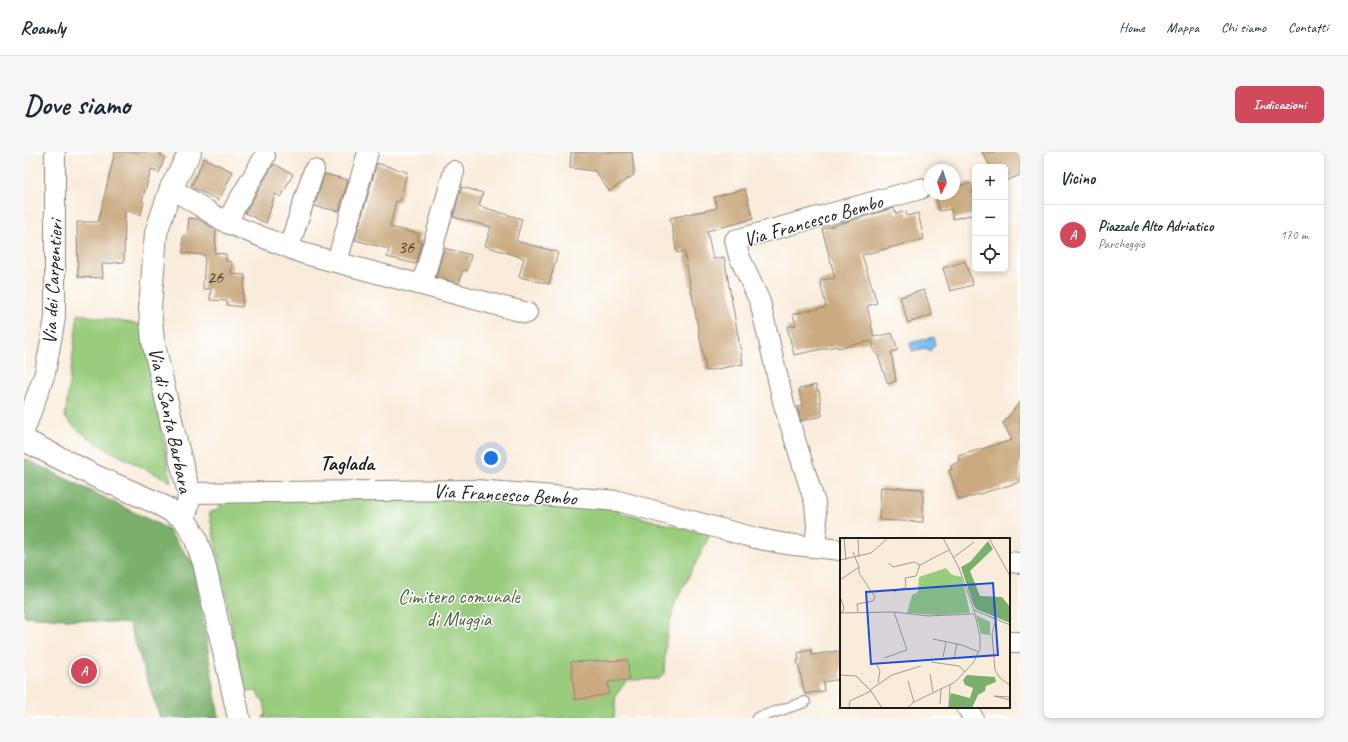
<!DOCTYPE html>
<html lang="it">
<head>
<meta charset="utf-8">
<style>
  :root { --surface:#fff; --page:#f6f6f7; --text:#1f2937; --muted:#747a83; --line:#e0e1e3; --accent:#d1495b }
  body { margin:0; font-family:Caveat,sans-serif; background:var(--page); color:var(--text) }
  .controls { position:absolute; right:12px; top:12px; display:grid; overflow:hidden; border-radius:6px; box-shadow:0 2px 6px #0003 }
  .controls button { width:36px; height:36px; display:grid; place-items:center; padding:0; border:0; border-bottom:1px solid var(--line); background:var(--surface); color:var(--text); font:20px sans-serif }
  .compass { position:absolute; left:900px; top:12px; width:36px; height:36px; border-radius:50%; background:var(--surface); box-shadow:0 2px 6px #0003; rotate:184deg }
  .you { position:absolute; left:467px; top:306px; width:14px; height:14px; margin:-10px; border:3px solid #fff; border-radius:50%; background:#1a73e8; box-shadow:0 0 0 6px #1a73e833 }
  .badge { display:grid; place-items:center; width:26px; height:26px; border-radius:50%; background:var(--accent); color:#fff; font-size:13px; font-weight:700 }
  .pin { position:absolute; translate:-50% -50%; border:2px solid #fff; box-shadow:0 1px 4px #0006 }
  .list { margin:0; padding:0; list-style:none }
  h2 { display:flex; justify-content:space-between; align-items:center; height:52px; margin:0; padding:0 16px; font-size:17px }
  h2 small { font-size:13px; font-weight:400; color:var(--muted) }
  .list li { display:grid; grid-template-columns:26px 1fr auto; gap:12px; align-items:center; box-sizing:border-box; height:60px; padding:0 16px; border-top:1px solid var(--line) }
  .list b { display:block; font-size:15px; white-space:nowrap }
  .list p { margin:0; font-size:13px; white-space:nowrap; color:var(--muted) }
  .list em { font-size:13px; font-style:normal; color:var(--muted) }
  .icon { flex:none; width:22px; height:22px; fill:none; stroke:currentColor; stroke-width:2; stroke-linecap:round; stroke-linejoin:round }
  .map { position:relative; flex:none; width:996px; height:566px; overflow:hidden; border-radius:6px }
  header { display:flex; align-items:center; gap:24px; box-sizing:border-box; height:56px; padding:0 20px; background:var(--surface); border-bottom:1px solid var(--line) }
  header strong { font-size:19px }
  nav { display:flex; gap:22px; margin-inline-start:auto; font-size:14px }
  .intro { display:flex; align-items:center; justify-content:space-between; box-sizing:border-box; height:96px; padding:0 24px }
  h1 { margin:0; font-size:28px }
  .button { padding:10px 18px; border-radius:6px; background:var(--accent); color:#fff; font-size:14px; font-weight:700 }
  main { display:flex; gap:24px; padding:0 24px }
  aside { flex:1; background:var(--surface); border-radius:6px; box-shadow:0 2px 6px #0003 }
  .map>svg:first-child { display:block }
  .green { fill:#99cc7d; stroke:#5a744c }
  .forest { fill:#7ab06c; stroke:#4b6644 }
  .water { fill:#7dbdf1; stroke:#4c6c86 }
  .building { fill:#cbaa81 }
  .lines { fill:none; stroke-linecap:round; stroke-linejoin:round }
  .service-casing { stroke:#8a847c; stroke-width:12 }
  .minor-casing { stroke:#8a847c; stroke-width:22 }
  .tertiary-casing { stroke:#8a847c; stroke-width:24 }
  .service { stroke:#fff; stroke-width:10 }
  .minor { stroke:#fff; stroke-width:20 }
  .tertiary { stroke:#fff; stroke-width:22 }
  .labels { text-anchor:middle; stroke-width:3; stroke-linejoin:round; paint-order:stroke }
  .number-label { font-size:18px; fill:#484035 }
  .street-label { font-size:20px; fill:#1c1c1c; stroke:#fff }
  .park-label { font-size:20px; fill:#4e6243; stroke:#fff }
  .neighbourhood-label { font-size:21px; font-weight:bold; fill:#1c1c1c; stroke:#fff }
  .inset-road { fill:none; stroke:#a1998f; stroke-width:1 }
  .view { fill:#1d4ed8; fill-opacity:0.15; stroke:#1d4ed8; stroke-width:2 }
  .inset-edge { fill:none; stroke:#1c1c1c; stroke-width:2 }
</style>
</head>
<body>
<header>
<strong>Roamly</strong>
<nav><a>Home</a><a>Mappa</a><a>Chi siamo</a><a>Contatti</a></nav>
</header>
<div class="intro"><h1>Dove siamo</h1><a class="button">Indicazioni</a></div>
<main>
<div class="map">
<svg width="996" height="566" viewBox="0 0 996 566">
  <rect width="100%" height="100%" fill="#fff"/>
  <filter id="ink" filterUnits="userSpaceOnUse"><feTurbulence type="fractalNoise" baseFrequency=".025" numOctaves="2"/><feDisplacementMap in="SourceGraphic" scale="8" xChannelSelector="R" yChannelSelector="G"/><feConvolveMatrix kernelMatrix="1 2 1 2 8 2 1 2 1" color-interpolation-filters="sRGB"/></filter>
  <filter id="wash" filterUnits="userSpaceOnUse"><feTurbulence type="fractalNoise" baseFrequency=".012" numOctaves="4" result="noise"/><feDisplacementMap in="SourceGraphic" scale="16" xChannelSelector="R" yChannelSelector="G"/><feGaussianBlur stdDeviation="0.9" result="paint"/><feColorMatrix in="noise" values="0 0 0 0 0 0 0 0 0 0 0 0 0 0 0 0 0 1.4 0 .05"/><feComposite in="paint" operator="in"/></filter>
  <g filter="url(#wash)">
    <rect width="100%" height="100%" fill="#f9ecdb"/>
    <path class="green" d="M54 162 118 173 147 330C115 312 64 293 41 265Z
      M196 346H455L595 356V360L686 383 651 451 642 487 640 522 635 527 603 528 592 543 590 566H238L242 562 240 549 234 544 233 539 221 540 185 360 191 359 197 353Z"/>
    <path class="forest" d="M0 306 142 376 170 412 195 566H136L105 472 0 464Z"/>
    <path class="water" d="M909 185 911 193 906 199 902 196 888 199 886 191Z"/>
    <g id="blocks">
      <path class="building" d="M91 0H138L136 3 141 5 135 21 127 18 118 49 120 50 117 63 101 58 100 110 78 112 79 126 54 125 53 70H74Z
        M547 0H608L610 23 585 39 571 19 546 16Z
        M958 0H996V23L981 29V15H967Z
        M180 6 209 20 195 48 167 35Z
        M353 11 383 20 376 50 372 49 366 75 395 82 394 89 398 90 392 112 363 105 365 97 331 88Z
        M250 12 269 22 257 45 251 42 242 71 221 61Z
        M301 22 324 28 315 59 290 54Z
        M947 31 949 42H951V62L929 67 927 57 915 59 911 42H930V35Z
        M438 35 459 41 455 54 498 67 492 89 534 100 525 132 495 125 500 106 461 94 467 75 429 65Z
        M721 37 729 67 683 79 689 107 700 105 719 212 682 219 660 99 653 101 646 66 693 56 690 45Z
        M870 56 872 62 882 59 883 64 894 61 900 87 838 103 853 151 843 154 850 185 868 181 874 198 867 200 872 229 864 232 853 201H851L848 189 814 196 813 194 770 203 763 175 772 173 769 162 802 155 796 128 811 126 798 77Z
        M165 66 174 67 192 78 191 101 202 102V109L208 110 207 122 221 123 218 155 203 153V149L186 148 187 137H179L181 103 159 101V84H163Z
        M420 96 447 103 443 119 439 118 435 131 412 125Z
        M941 109 949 133 926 139 919 116Z
        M900 138 908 163 884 171 876 145Z
        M792 233 793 239 795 238 798 264 777 269 773 255 778 254 775 237Z
        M996 250V330L935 348 925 318H928L927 313 936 310 934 304 988 288 979 271Z
        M857 335 899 337V370L855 368Z
        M787 498 788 503 813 499 814 501 817 500V527L799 530 800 539 781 542 773 508H775L774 501Z
        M604 508 605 528 584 530 585 542 551 548 547 510Z"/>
    </g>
  </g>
  <g filter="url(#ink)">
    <use href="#blocks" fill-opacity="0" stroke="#8a847c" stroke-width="1"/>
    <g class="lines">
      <defs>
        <path id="service" d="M733 566 781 550"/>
        <path id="minor" d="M147 36 203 71 278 101 503 161
          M203 71 212 53 241 4
          M265 95 290 18
          M313 110 344 0
          M398 133 430 19
          M0 279 21 221 31 166V0
          M165 341 452 338 594 349 731 386 762 392 817 398
          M791 395 793 375 791 351 760 253 736 150 715 104 711 88 896 37
          M985 410 996 411
          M985 490H996
          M943 555 949 566"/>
        <path id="tertiary" d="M166 0 147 36 132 81 126 156 129 189 152 290 165 341 164 353 160 366 171 385 180 411 215 566
          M0 288 71 324 133 351 160 366"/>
      </defs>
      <use href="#service" class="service-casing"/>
      <use href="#minor" class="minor-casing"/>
      <use href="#tertiary" class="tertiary-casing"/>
      <use href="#service" class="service"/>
      <use href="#minor" class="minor"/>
      <use href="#tertiary" class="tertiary"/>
    </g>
  </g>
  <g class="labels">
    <g class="number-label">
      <text x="382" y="101">36</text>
      <text x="191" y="131">26</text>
    </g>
    <g class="street-label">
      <text transform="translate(789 68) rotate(-16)" y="7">Via Francesco Bembo</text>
      <text transform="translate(28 130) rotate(-87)" y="7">Via dei Carpentieri</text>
      <text transform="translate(147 268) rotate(78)" y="7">Via di Santa Barbara</text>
      <text transform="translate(481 342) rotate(3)" y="7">Via Francesco Bembo</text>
    </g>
    <g class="park-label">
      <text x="435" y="451">Cimitero comunale<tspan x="435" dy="23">di Muggia</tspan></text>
    </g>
    <g class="neighbourhood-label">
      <text x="323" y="318">Taglada</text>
    </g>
  </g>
  <g transform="translate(816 386)">
    <rect width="170" height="170" fill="#f9ecdb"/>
    <path d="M106 30 112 37 122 39 130 75 97 77 67 75 72 57 78 54 79 39ZM136 77 150 84V97L141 96Z" fill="#99cc7d"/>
    <path d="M148 3 153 11 130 33 140 58 162 59 170 69V85L136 71 133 66 121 29 130 24ZM127 137 155 139 156 144 146 148 145 153 138 157 132 170H108L111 155 130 160 133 150 125 147 123 142Z" fill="#7ab06c"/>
    <path class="inset-road" d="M4 0 6 22M18 0 19 19M149 0 170 38M113 20 134 4M0 22 31 15 48 0M49 25 53 29 74 24 80 27 109 12M0 42 19 29 13 14M54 54 66 49 65 40 76 38 80 27M0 58 4 70 2 75M134 72 170 87M18 74 17 66 33 63 35 59 19 35V29M0 75 54 74 88 78 134 76M156 81 152 96 155 132 160 140 170 147M93 101 122 107 139 114M103 119 106 104M44 120 67 112 54 74M114 121 117 106M91 124 119 128 125 134M37 127 40 133 38 145M90 136 93 154M0 137 16 138 31 153 42 170M68 143 74 164M30 152 52 137 81 128M170 159 154 158 170 162M100 166 101 151M109 166 110 147M9 170 10 163 31 153M67 170 74 164 115 144 133 125 140 111V99L134 72 119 30 103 0"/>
    <path class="view" d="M153 45 158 117 31 126 26 54Z"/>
    <rect width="170" height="170" class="inset-edge"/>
  </g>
</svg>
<div class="controls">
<button>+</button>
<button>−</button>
<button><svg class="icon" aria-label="locate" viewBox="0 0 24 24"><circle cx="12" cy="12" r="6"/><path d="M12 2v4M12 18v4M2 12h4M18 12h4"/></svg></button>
</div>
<svg class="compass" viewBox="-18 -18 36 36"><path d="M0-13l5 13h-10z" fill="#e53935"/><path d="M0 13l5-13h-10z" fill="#747a83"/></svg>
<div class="you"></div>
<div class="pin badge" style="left:60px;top:519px">A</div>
</div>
<aside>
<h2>Vicino<small></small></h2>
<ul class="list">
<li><span class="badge">A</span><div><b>Piazzale Alto Adriatico</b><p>Parcheggio</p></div><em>170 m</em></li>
</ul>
</aside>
</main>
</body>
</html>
